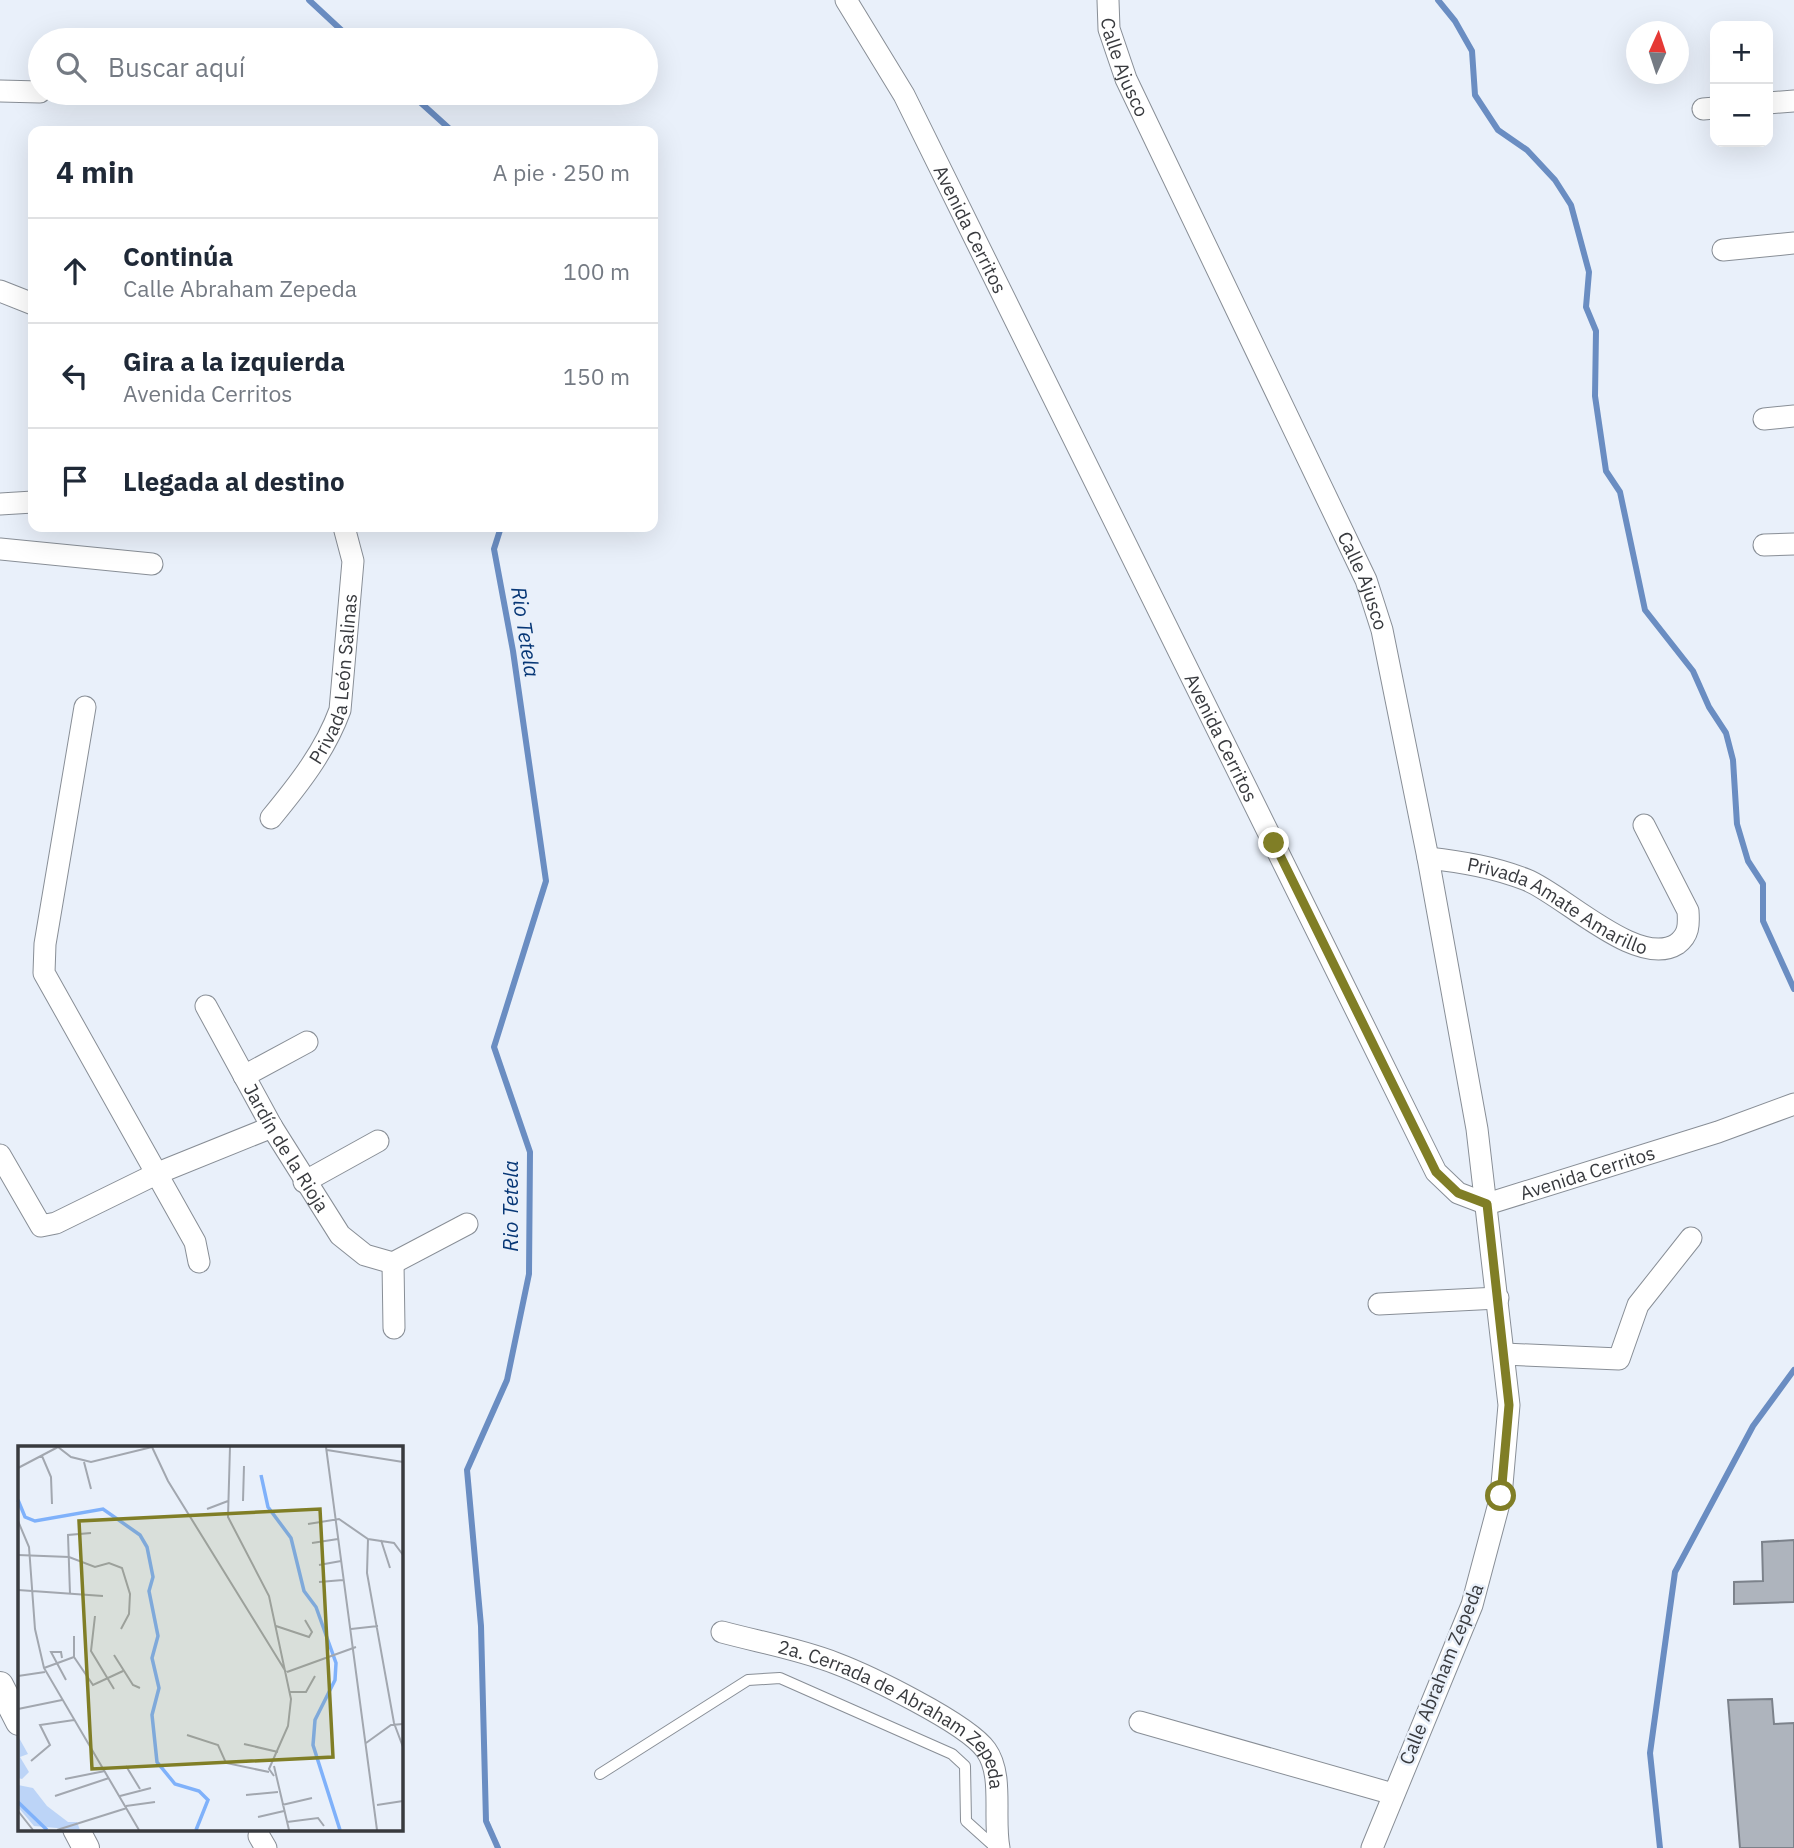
<!DOCTYPE html>
<html lang="es">
<head>
<meta charset="utf-8">
<style>
  :root { --surface:#fff; --page:#f6f6f7; --text:#1f2937; --muted:#747a83; --line:#e0e1e3 }
  body { margin:0; font-family:"IBM Plex Sans",sans-serif; background:var(--page); color:var(--text) }
  .controls { position:absolute; right:21px; top:21px; display:grid; overflow:hidden; border-radius:14px; box-shadow:0 7px 28px #0002 }
  .controls button { width:63px; height:63px; display:grid; place-items:center; padding:0; border:0; border-bottom:2px solid var(--line); background:var(--surface); color:var(--text); font:35px sans-serif }
  .compass { position:absolute; left:1626px; top:21px; width:63px; height:63px; border-radius:50%; background:var(--surface); box-shadow:0 7px 28px #0002; rotate:3deg }
  .stop { position:absolute; width:21px; height:21px; margin:-16px; border:5px solid #807e26; border-radius:50%; background:#fff }
  .stop.end { background:#807e26; border-color:#fff; box-shadow:0 2px 7px #0008 }
  .list { margin:0; padding:0; list-style:none }
  h2 { display:flex; justify-content:space-between; align-items:center; height:91px; margin:0; padding:0 28px; font-size:30px }
  h2 small { font-size:23px; font-weight:400; color:var(--muted) }
  .list li { display:grid; grid-template-columns:46px 1fr auto; gap:21px; align-items:center; box-sizing:border-box; height:105px; padding:0 28px; border-top:2px solid var(--line) }
  .list b { display:block; font-size:26px; white-space:nowrap }
  .list p { margin:0; font-size:23px; white-space:nowrap; color:var(--muted) }
  .list em { font-size:23px; font-style:normal; color:var(--muted) }
  .icon { flex:none; width:38px; height:38px; fill:none; stroke:currentColor; stroke-width:2; stroke-linecap:round; stroke-linejoin:round }
  .map { position:relative; flex:none; width:1794px; height:1848px; overflow:hidden }
  .search { position:absolute; background:var(--surface); box-shadow:0 7px 28px #0002; left:28px; top:28px; width:630px; height:77px; display:flex; align-items:center; gap:18px; box-sizing:border-box; padding:0 24px; border-radius:38px; color:var(--muted); font-size:26px }
  .panel { position:absolute; background:var(--surface); box-shadow:0 7px 28px #0002; left:28px; top:126px; width:630px; height:406px; border-radius:14px }
  .map>svg:first-child { display:block }
  .lines { fill:none; stroke-linecap:round; stroke-linejoin:round }
  .stream { stroke:#6a8dc2; stroke-width:6 }
  .building { fill:#aeb4bd; stroke:#7c828b; stroke-width:2 }
  .service-casing { stroke:#888e96; stroke-width:12 }
  .minor-casing { stroke:#888e96; stroke-width:23 }
  .tertiary-casing { stroke:#888e96; stroke-width:28 }
  .service { stroke:#fff; stroke-width:10 }
  .minor { stroke:#fff; stroke-width:21 }
  .tertiary { stroke:#fff; stroke-width:26 }
  .route { stroke:#807e26; stroke-width:9 }
  .labels { text-anchor:middle; stroke-width:5; stroke-linejoin:round; paint-order:stroke }
  .street-label { font-size:19px; fill:#383a3e; stroke:#e9f0fa }
  .water-label { font-size:21px; font-style:italic; fill:#073776; stroke:#e9f0fa }
  .inset-river { fill:none; stroke:#7fb1fa; stroke-width:3.5 }
  .inset-road { fill:none; stroke:#a2a7af; stroke-width:2 }
  .view { fill:#807e26; fill-opacity:0.15; stroke:#807e26; stroke-width:3.5 }
  .inset-edge { fill:none; stroke:#383a3e; stroke-width:3.5 }
</style>
</head>
<body>
<div class="map">
<svg width="1794" height="1848" viewBox="0 0 1794 1848">
  <rect width="100%" height="100%" fill="#e9f0fa"/>
  <g class="lines">
    <path class="stream" d="M309 0 352 40
      M1438 0 1455 21 1472 51 1475 95 1498 130 1527 150 1555 180 1571 205 1589 272 1586 307 1596 331 1595 396 1606 471 1620 492 1645 610 1693 671 1709 707 1726 733 1733 760 1737 824 1748 861 1763 884V921L1794 989
      M410 93 452 131
      M498 1848 486 1821 481 1626 467 1470 507 1380 529 1274 530 1152 494 1047 546 881 513 651 494 549 501 527
      M1660 1848 1650 1753 1675 1572 1753 1426 1794 1370"/>
  </g>
  <path class="building" d="M1794 1540V1602L1734 1604V1582L1763 1581 1762 1542Z
    M1772 1699 1774 1724 1794 1723V1848H1740L1728 1700Z"/>
  <g class="lines">
    <defs>
      <path id="service" d="M600 1774 748 1680 780 1678 952 1754 965 1766 966 1821 996 1848"/>
      <g id="minor">
        <path id="s1" d="M846 0 904 95 1436 1172 1458 1193 1487 1204 1718 1132 1794 1104"/>
        <path id="s2" d="M1108 0 1109 29 1126 79 1366 580 1382 630 1428 858 1477 1129 1509 1405 1501 1496 1472 1605 1372 1848"/>
        <path d="M0 91 40 92"/>
        <path d="M1768 103 1794 101"/>
        <path d="M1703 109 1715 108"/>
        <path d="M1723 250 1794 243"/>
        <path d="M0 291 33 304"/>
        <path d="M1764 419 1794 416"/>
        <path d="M0 504 33 502"/>
        <path d="M1764 545 1794 544"/>
        <path d="M0 549 152 564"/>
        <path d="M85 707 45 944 44 973 195 1242 199 1262"/>
        <path id="s3" d="M271 818C299 784 325 751 340 710L353 561 344 527"/>
        <path id="s4" d="M1428 858C1462 862 1494 867 1527 880 1564 895 1638 969 1677 944 1689 935 1689 925 1688 911L1644 825"/>
        <path id="s5" d="M206 1006 272 1127 340 1235 365 1255 393 1263"/>
        <path d="M244 1076 307 1042"/>
        <path d="M0 1155 41 1226 56 1223 158 1173 272 1127"/>
        <path d="M304 1182 378 1141"/>
        <path d="M393 1263 467 1224"/>
        <path d="M393 1263 394 1328"/>
        <path d="M1379 1304 1498 1298"/>
        <path d="M1504 1354 1619 1359 1638 1305 1691 1238"/>
        <path id="s6" d="M722 1632C759 1642 799 1649 835 1663 867 1675 967 1723 986 1750 1004 1775 993 1817 999 1848"/>
        <path d="M1140 1722 1393 1794"/>
        <path d="M259 1836 266 1848"/>
      </g>
      <path id="tertiary" d="M0 1685 19 1722
        M76 1829 86 1848"/>
    </defs>
    <use href="#service" class="service-casing"/>
    <use href="#minor" class="minor-casing"/>
    <use href="#tertiary" class="tertiary-casing"/>
    <use href="#service" class="service"/>
    <use href="#minor" class="minor"/>
    <use href="#tertiary" class="tertiary"/>
  </g>
  <g class="lines">
    <path class="route" d="M1274 843 1436 1172 1458 1193 1487 1204 1509 1405 1501 1496"/>
  </g>
  <g class="labels">
    <g class="street-label">
      <text dy="7" stroke="none"><textPath href="#s2" startOffset="70">Calle Ajusco</textPath></text>
      <text dy="7" stroke="none"><textPath href="#s1" startOffset="261">Avenida Cerritos</textPath></text>
      <text dy="7" stroke="none"><textPath href="#s2" startOffset="637">Calle Ajusco</textPath></text>
      <text dy="7" stroke="none"><textPath href="#s3" startOffset="158">Privada León Salinas</textPath></text>
      <text dy="7" stroke="none"><textPath href="#s1" startOffset="828">Avenida Cerritos</textPath></text>
      <text dy="7" stroke="none"><textPath href="#s4" startOffset="140">Privada Amate Amarillo</textPath></text>
      <text dy="7" stroke="none"><textPath href="#s5" startOffset="163">Jardín de la Rioja</textPath></text>
      <text dy="7" stroke="none"><textPath href="#s1" startOffset="1479">Avenida Cerritos</textPath></text>
      <text transform="translate(1441 1674) rotate(-68)" y="7">Calle Abraham Zepeda</text>
      <text dy="7" stroke="none"><textPath href="#s6" startOffset="196">2a. Cerrada de Abraham Zepeda</textPath></text>
    </g>
    <g class="water-label">
      <text transform="translate(525 632) rotate(81)" y="7">Rio Tetela</text>
      <text transform="translate(511 1206) rotate(-90)" y="7">Rio Tetela</text>
    </g>
  </g>
  <g transform="translate(18 1446)">
    <rect width="385" height="385" fill="#e9f0fa"/>
    <path d="M0 290 10 308 2 311 11 326 4 333 0 332ZM0 339 15 342 29 360 50 376H59L62 384 16 380 0 361Z" fill="#bcd4f7"/>
    <path class="inset-river" d="M243 29 250 61 273 92 286 145 298 161 318 217 317 234 297 274 295 299 322 384M0 54 7 71 17 75 85 63 122 89 129 101 135 131 131 145 140 190 134 212 141 242 134 269 139 316 157 338 181 345 190 354 178 384M0 356 29 384"/>
    <path class="inset-road" d="M40 1 53 11 73 16 134 1M134 1 150 35 268 226M212 1 210 71 251 150 273 253 270 280 251 323 256 330M308 1 359 384M309 4 385 16M24 10 33 31 34 58M66 16 73 43M0 22 40 1M225 55 226 20M189 63 210 55M0 75 11 101 17 183 26 222 121 384M290 78 321 73 350 93 376 97 385 109M350 93 349 127 376 277 385 301M363 94 372 122M294 97 320 93M0 109 51 111 77 121 91 117 104 122 112 148 111 168 103 183M301 119 323 115M301 136 325 134M0 144 85 150M52 148 50 89 73 87M77 170 73 205 96 243M258 180 291 191 294 186 287 174M333 183 360 180M56 190V211L75 239 105 225M96 209 115 239 122 242M44 212 43 206H33L48 234M26 222 56 211M269 226 338 201M0 230 27 226M272 246H288L297 230M0 263 44 254M169 289 200 299 208 317 251 326M348 297 373 279 385 278M226 298 260 306M13 315 32 299 22 279 56 274M108 320 122 343M256 320 271 384M47 333 87 325M228 349 260 346M37 350 91 332M102 350 133 342M264 359 294 352M359 359 385 355M108 360 137 356M0 365 15 384M240 371 266 365M269 376 300 372 306 380M39 384 109 362"/>
    <path class="view" d="M302 63 315 311 74 323 61 75Z"/>
    <rect width="385" height="385" class="inset-edge"/>
  </g>
</svg>
<div class="controls">
<button>+</button>
<button>−</button>
</div>
<svg class="compass" viewBox="-18 -18 36 36"><path d="M0-13l5 13h-10z" fill="#e53935"/><path d="M0 13l5-13h-10z" fill="#747a83"/></svg>
<div class="stop" style="left:1501px;top:1496px"></div>
<div class="stop end" style="left:1274px;top:843px"></div>
<div class="search"><svg class="icon" aria-label="search" viewBox="0 0 24 24"><circle cx="10" cy="10" r="6"/><path d="M15 15l6 6"/></svg>Buscar aquí</div>
<section class="panel">
<h2>4 min<small>A pie · 250 m</small></h2>
<ul class="list">
<li><svg class="icon" aria-label="ahead" viewBox="0 0 24 24"><path d="M12 20V5M6 11l6-6 6 6"/></svg><div><b>Continúa</b><p>Calle Abraham Zepeda</p></div><em>100 m</em></li>
<li><svg class="icon" aria-label="left" viewBox="0 0 24 24"><path d="M17 20v-9H6M10 6l-5 5 5 5"/></svg><div><b>Gira a la izquierda</b><p>Avenida Cerritos</p></div><em>150 m</em></li>
<li><svg class="icon" aria-label="arrive" viewBox="0 0 24 24"><path d="M6 21V4h12l-3 4 3 4H6"/></svg><div><b>Llegada al destino</b></div></li>
</ul>
</section>
</div>
</body>
</html>
